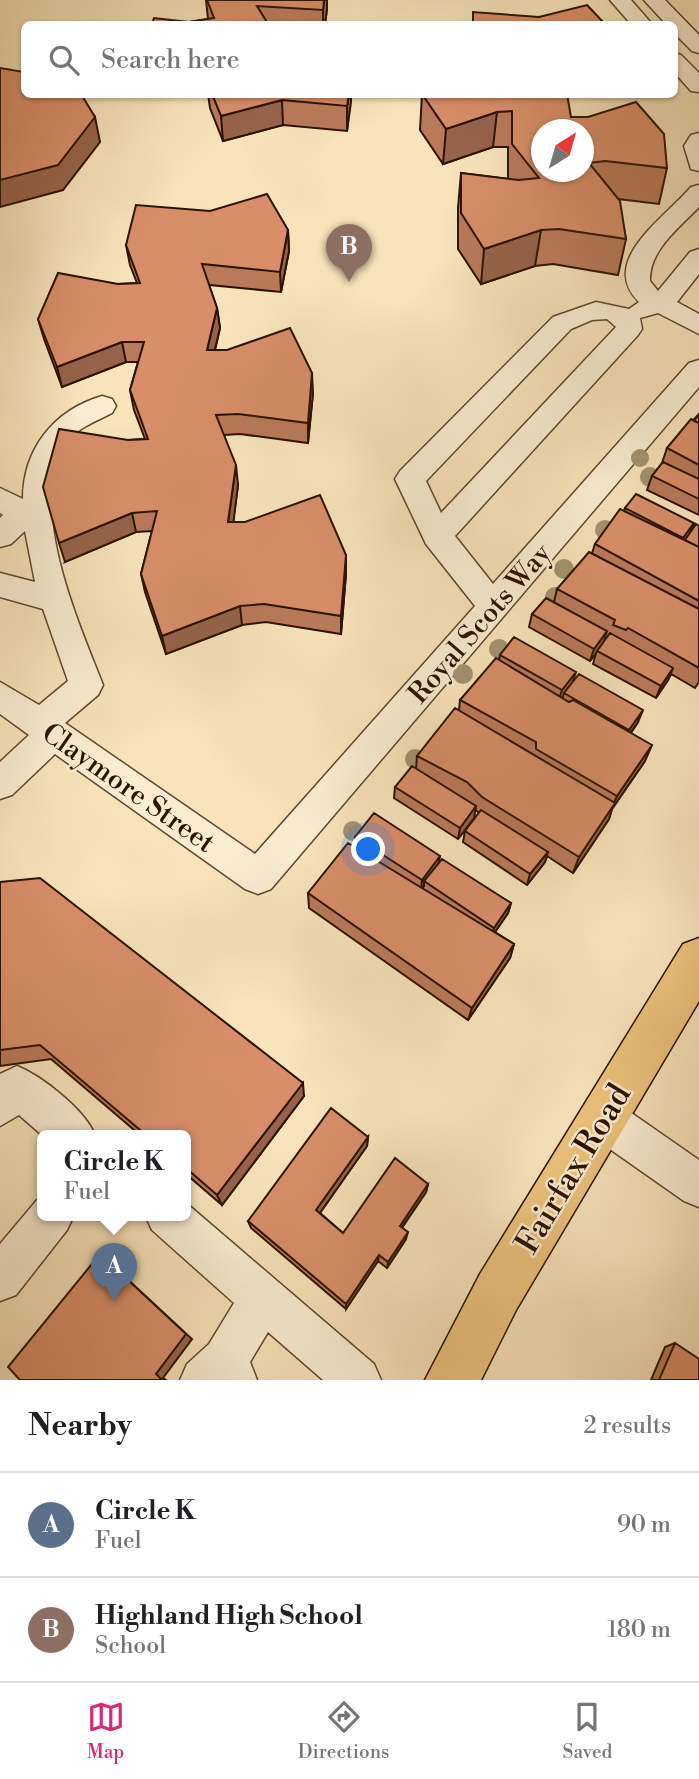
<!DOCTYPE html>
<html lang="en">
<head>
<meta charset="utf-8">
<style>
  :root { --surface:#fff; --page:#f2f2f2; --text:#202124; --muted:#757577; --line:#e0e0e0; --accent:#db2777 }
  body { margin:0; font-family:"Libre Bodoni",serif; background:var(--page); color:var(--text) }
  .compass { position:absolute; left:531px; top:119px; width:63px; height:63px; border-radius:50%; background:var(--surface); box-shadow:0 2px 5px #0004; rotate:37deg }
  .you { position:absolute; left:369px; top:850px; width:24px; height:24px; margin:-18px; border:5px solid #fff; border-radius:50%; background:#1a73e8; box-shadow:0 0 0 10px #1a73e833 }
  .badge { display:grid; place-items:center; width:46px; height:46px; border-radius:50%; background:var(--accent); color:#fff; font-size:23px; font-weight:700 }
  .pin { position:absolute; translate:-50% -58px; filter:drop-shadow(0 2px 4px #0008) }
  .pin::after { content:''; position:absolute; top:37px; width:24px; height:21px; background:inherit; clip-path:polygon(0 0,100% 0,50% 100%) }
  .popup { position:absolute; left:37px; top:1130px; width:154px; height:91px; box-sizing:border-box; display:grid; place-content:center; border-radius:10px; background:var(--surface); filter:drop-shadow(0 2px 5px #0005); font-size:23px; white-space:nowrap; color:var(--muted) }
  .popup b { font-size:26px; color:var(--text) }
  .popup::after { content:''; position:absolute; left:50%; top:100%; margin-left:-14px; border:14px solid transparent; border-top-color:var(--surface) }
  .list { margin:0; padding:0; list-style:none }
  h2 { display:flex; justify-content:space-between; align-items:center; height:91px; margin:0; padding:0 28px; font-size:30px }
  h2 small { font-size:23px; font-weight:400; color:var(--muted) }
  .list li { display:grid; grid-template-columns:46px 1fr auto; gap:21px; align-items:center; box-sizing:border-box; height:105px; padding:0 28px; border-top:2px solid var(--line) }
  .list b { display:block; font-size:26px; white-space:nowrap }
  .list p { margin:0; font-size:23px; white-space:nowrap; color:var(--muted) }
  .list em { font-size:23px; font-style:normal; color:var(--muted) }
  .icon { flex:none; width:38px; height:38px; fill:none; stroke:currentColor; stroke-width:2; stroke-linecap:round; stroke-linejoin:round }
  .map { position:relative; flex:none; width:699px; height:1380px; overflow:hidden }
  .search { position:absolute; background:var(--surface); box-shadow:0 2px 5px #0004; left:21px; right:21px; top:21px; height:77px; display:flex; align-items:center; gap:18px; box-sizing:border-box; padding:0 24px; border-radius:10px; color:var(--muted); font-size:26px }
  .sheet { height:301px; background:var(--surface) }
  nav { display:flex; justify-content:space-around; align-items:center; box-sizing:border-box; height:98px; border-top:2px solid var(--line); background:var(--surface); font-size:19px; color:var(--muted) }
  nav a { display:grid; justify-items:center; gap:4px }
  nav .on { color:var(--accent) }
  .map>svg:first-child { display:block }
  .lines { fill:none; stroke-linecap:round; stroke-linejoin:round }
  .minor-casing { stroke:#60462e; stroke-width:3 }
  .major-casing { stroke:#2d1100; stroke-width:3 }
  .minor { fill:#faedd2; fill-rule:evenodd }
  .major { fill:#ecc27d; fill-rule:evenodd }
  .tree { fill:#a4926f }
  .wall { fill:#b97a5a; stroke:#2d1100; stroke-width:2 }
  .shaded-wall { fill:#96634a; stroke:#2d1100; stroke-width:2 }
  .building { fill:#d78e69; stroke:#2d1100; stroke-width:2; fill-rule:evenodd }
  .labels { text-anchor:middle; stroke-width:5; stroke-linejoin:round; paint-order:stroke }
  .street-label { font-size:28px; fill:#2d1100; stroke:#faedd2 }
  .near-street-label { font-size:33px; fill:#2d1100; stroke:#faedd2 }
</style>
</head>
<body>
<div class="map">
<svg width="699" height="1380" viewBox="0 0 699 1380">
  <rect width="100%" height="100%" fill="#f8e3ba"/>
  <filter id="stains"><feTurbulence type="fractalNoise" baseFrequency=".00286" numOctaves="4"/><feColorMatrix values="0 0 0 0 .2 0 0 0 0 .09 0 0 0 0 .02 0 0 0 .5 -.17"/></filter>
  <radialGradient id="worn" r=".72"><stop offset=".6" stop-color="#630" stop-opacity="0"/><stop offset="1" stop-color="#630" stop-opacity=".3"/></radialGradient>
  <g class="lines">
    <defs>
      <path id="minor" d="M610 0H631L652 24H631Z
        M644 0H665L699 35V53L692 51 674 33V24H666Z
        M674 53 681 55 699 73V92L691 91 674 72Z
        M699 133V171L691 169 684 146 691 135Z
        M699 185V207C679 228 649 250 650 281L658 291 690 252 699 249V274L677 302 699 314V334L658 313 640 318 642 329 638 335 455 536 493 584 689 363 699 360V387L271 889 258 894 245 889 55 754 12 795 0 799V762L29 735 0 714V682L39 705 68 681 43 609 0 597V573L35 582 25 531 11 544 0 547V518L3 515 0 513V488L23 499C23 449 54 410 102 396L112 399 116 406 112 413C99 420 81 426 71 438 21 497 79 623 103 685L98 695 65 723 255 854 475 606 426 544 395 479 400 471 553 317 596 302 629 309 639 302C597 261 666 217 691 187ZM607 319 616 327 441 513 426 481 571 329 592 320Z
        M17 1066C42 1076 85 1110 95 1135H42L19 1115 0 1126V1074Z
        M602 1097 617 1103 699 1160V1207L684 1201 587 1133 581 1118 587 1103Z
        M42 1197V1215H74L67 1230 16 1295 0 1301V1244L37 1200Z
        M186 1203 374 1364 381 1380H323L268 1332 250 1362 257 1380H180L187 1364 209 1344 234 1303 152 1230 145 1215H186Z"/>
      <path id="major" d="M699 938V1001L516 1310 481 1380H425L480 1274 683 944Z"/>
    </defs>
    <use href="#minor" class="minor-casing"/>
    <use href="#major" class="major-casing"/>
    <use href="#minor" class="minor"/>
    <use href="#major" class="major"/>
  </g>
  <g class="tree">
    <circle cx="640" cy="458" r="9"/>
    <circle cx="650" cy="477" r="10"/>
    <circle cx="605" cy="530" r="10"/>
    <circle cx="564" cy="569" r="10"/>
    <circle cx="555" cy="597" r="10"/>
    <circle cx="499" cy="649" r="10"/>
    <circle cx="463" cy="674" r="10"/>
    <circle cx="415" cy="759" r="10"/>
    <circle cx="353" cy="831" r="10"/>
  </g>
  <path class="wall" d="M206 0H327V9L325 24H152L189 22 208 19Z
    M208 94H351L347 131 283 125 223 141 210 108Z
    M422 94 571 117 667 168 659 204 618 199 626 239 618 275 553 264 535 266 481 284 458 249V208L461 173 508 179V147H493L443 164 420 130Z
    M586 94H616V97Z
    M288 230 289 251 281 292 209 285 217 308 220 328 215 350 313 393 308 443 240 434 224 435 238 485 233 522 346 555V574L341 634 266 622 242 625 166 654 145 592 141 574 152 531 136 532 65 562 128 440 145 439 134 410 130 390 138 362H126L62 387 44 339 38 319 118 284 137 283 130 265 126 245Z
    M699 414V515L647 490 652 476 662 463 667 448Z
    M625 508 691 532 699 526V682L695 688 671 674 668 680 656 698 593 664 596 653 590 661 529 627 532 614 554 602 557 589 592 553 595 544 624 511Z
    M500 655 573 682 638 722 631 733 645 761 612 809 609 819 573 873 547 856 545 862 527 885 463 842 465 831 479 813 475 809 474 818 458 839 394 798 395 787 416 769 417 756 459 710 460 700 499 660Z
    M355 837 439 862 511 903 508 913 495 932 514 944 510 958 468 1020 309 908 308 893 355 847Z
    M0 882 304 1096 222 1205 186 1174V1135H140L51 1059 0 1066Z
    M368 1137 367 1146 320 1213 343 1233 428 1184 426 1192 402 1228 406 1239 387 1268 378 1261 346 1309 251 1228 248 1221Z
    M675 1343 699 1380H651L665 1347Z"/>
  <path class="shaded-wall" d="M324 0H327V9L325 24H323V10Z
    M349 94H351V102L347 131V106Z
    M282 100 283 125 223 141 221 116Z
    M497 112 493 147 443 164 446 129Z
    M95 117 100 142 63 190 0 207V180Z
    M288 230 289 251 281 292 280 272Z
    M541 230 535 266 481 284 484 249Z
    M217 308 220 328 210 370 207 350Z
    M122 342 126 362 62 387 57 367Z
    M312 373 313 393 308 443V423Z
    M236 465 238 485 231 542 228 522Z
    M132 513 136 532 65 562 59 543Z
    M694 523 689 537 678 551 683 538Z
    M346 555V574L341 634V616Z
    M240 606 242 625 166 654 162 636Z
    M607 631 603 644 590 661 594 649Z
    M673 668 668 680 656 698 661 686Z
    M576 672 572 684 564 693 563 697 558 702 562 690Z
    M643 710 638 722 624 742 629 730Z
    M652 745 645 761 612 809 609 819 573 873 579 857 613 805 617 796Z
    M476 806 474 818 458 839 460 828Z
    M548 852 545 862 527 885 530 874Z
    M440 856 438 867 424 881V886L421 890 422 880Z
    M511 903 508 913 491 938 494 928Z
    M514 944 510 958 468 1020 472 1008Z
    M303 1083 304 1096 222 1205 217 1195Z
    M368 1137 367 1146 317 1217 316 1210Z
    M428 1184 426 1192 398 1233 400 1226Z
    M408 1232 406 1239 387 1268 388 1262Z
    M379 1255 378 1261 346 1309V1304Z
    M109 1262 192 1339 163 1378 166 1380H162L156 1374Z"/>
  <path class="building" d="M207 0H324L323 10 257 6 268 24H152L154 18 189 22 214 18Z
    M587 5 605 24H473V12L539 17Z
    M0 68 24 72V94H81L95 117 58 165 0 180Z
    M212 94H349L347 106 282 100 221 116Z
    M422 94H567L571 117H588L636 102 664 134 667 168 605 161 589 163 620 201 626 239 559 229 541 230 484 249 461 213V173L519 180 539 178 512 144V111L497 112 446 129ZM542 130H584V172H542Z
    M267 194 288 230 280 272 202 264 217 308 207 350H227L290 328 312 373 308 423 238 414 216 415 236 465 228 522H245L320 495 346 555 341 616 264 604 240 606 162 636 141 574 157 511 132 513 59 543 43 487 59 429 128 440 148 439 130 390 144 342H122L57 367 38 319 58 273 118 284 140 283 126 245 136 205 210 211Z
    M699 414V423L694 421Z
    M691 419 699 423V465L667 448Z
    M663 462 699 479V499L652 476Z
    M636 494 694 523 683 538 625 508Z
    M620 509 699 547V601L595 544Z
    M696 524 699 526V547L685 540Z
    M589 552 699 609V668L628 628 626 630 613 625 615 620 557 589Z
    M546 598 607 631 594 649 532 614Z
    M610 633 673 668 661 686 597 651Z
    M514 637 576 672 562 690 500 655Z
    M496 658 569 702 573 700 652 745 617 796 536 749V742L460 700Z
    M579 674 643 710 629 730 564 693Z
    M455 708 615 803 579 857 482 797 467 782 417 756Z
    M412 766 476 806 460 828 395 787Z
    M481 810 548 852 530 874 465 831Z
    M374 813 440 856 422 880 355 837Z
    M348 843 514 944 472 1008 308 893Z
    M442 859 511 903 494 928 424 881Z
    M40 878 303 1083 217 1195 186 1168V1135H146L40 1045 0 1050V882Z
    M331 1108 368 1137 316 1210 343 1233 395 1158 428 1184 400 1226 408 1232 388 1262 379 1255 346 1304 248 1221Z
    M100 1254 186 1334 156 1374 162 1380H20L8 1367Z
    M675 1343 699 1359V1380H659Z"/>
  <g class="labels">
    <g class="street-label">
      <text transform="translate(479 623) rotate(-49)" y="10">Royal Scots Way</text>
      <text transform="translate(129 787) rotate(35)" y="10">Claymore Street</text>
    </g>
    <g class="near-street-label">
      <text transform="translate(572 1168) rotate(-59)" y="12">Fairfax Road</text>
    </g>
  </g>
  <rect width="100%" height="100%" filter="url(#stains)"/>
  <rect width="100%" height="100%" fill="url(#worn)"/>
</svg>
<svg class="compass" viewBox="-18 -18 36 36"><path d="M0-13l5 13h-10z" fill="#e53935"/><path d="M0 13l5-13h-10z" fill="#757577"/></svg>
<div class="you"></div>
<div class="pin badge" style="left:114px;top:1301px;background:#5c6f8a">A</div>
<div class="popup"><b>Circle K</b>Fuel</div>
<div class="pin badge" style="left:349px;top:282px;background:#8d6e63">B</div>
<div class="search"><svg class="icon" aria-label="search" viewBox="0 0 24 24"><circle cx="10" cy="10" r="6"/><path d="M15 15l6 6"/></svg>Search here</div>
</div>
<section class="sheet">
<h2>Nearby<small>2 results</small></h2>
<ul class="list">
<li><span class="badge" style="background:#5c6f8a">A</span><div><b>Circle K</b><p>Fuel</p></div><em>90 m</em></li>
<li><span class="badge" style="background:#8d6e63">B</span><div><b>Highland High School</b><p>School</p></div><em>180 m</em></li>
</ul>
</section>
<nav>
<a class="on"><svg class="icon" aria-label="map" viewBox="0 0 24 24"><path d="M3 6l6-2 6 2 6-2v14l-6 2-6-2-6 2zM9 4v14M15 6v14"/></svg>Map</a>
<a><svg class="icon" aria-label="directions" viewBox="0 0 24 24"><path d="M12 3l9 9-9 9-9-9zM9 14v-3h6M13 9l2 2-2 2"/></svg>Directions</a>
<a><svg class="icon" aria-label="saved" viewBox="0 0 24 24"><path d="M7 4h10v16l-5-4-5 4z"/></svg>Saved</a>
</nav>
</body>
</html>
